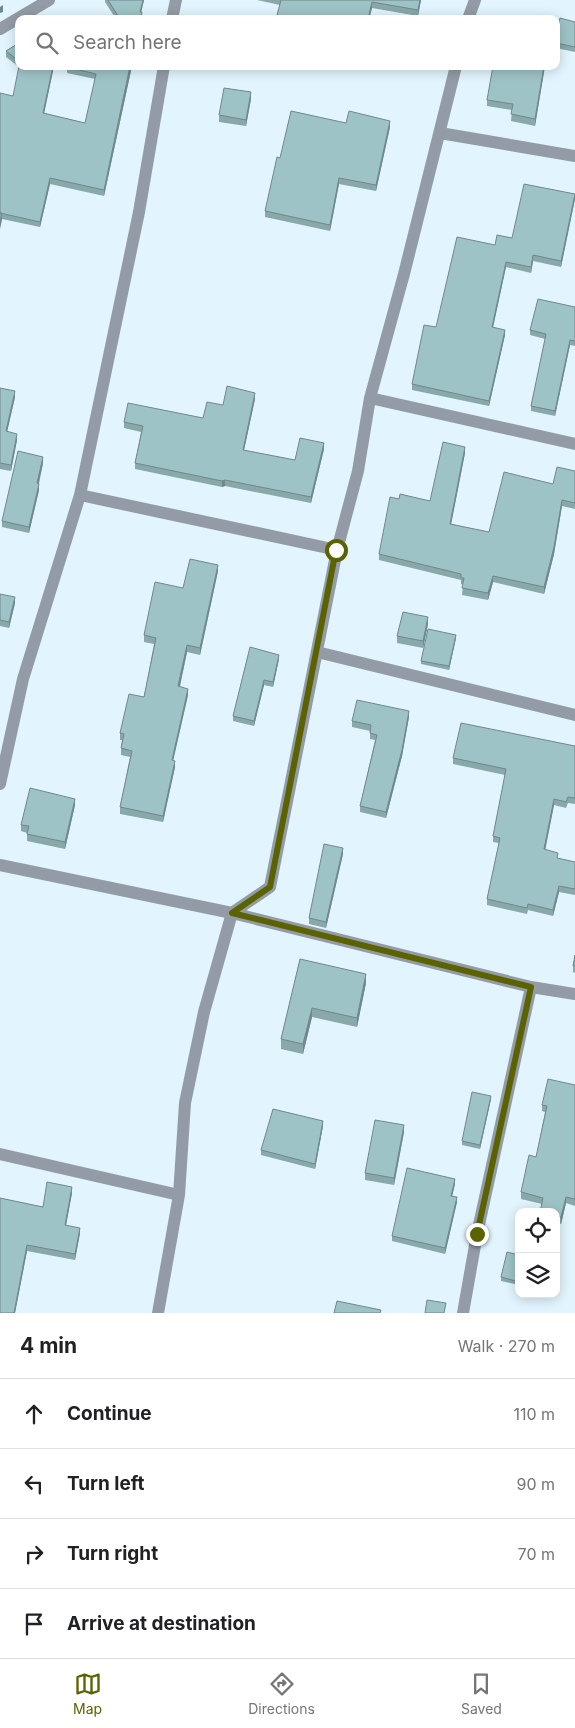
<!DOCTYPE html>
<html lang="en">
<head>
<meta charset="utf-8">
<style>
  :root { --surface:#fff; --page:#f2f2f2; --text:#202124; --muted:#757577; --line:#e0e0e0; --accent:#5b6200 }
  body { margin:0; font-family:Inter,sans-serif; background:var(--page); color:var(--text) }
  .controls { position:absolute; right:15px; bottom:15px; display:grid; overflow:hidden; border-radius:10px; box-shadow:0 2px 12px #0003 }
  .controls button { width:45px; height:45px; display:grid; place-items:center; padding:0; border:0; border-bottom:1px solid var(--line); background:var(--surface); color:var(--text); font:25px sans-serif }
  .stop { position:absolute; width:15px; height:15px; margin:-11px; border:4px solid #5b6200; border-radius:50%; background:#fff }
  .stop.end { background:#5b6200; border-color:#fff; box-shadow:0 1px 5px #0008 }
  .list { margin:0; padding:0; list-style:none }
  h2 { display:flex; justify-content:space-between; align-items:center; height:65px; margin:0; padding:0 20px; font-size:21px }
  h2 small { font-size:16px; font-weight:400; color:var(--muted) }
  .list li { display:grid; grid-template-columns:32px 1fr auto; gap:15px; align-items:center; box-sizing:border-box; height:70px; padding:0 20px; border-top:1px solid var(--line) }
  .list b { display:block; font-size:19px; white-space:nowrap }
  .list em { font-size:16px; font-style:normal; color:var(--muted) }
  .icon { flex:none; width:28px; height:28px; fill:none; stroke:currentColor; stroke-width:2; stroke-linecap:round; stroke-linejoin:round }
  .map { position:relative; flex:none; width:575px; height:1313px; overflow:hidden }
  .search { position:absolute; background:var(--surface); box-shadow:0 2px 12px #0003; left:15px; right:15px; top:15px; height:55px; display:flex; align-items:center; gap:12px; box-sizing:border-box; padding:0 18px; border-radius:10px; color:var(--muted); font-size:19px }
  .sheet { height:345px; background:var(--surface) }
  nav { display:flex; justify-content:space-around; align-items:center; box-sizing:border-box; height:70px; border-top:1px solid var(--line); background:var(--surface); font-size:14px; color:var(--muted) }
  nav a { display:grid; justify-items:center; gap:2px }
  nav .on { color:var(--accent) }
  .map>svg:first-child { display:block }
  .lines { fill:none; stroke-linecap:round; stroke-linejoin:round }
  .street { stroke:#939ca6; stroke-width:12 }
  .wall { fill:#88a8aa }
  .shaded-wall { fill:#6f888b }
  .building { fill:#9ec3c6; stroke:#6f888b }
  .route { stroke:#5b6200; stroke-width:6 }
</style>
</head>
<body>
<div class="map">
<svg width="575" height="1313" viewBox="0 0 575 1313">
  <rect width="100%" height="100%" fill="#e2f5fe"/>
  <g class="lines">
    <path class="street" d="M172 19 176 0
      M468 19 475 0
      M0 29 49 0
      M440 133 575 156
      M370 398 575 444
      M80 495 337 550
      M317 652 575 715
      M0 784 23 679 80 495 139 212 164 66
      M0 865 232 913 531 987 575 994
      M0 1154 179 1195
      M158 1313 179 1195 185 1103 204 1012 232 913 270 887 337 550 358 471 370 398 404 274 456 66
      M463 1313 477 1234 531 987"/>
  </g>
  <path class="wall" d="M105 0H144L141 12 142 19H116L105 2Z
    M257 0H421L418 16 372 8 369 19H276L280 5Z
    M575 22V52L556 48V34Z
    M19 43V66H54L44 113 85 123 95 79 67 73V66H132L104 196 50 184 40 227 2 219 0 229 19 67 6 57V51Z
    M278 66H296L295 70Z
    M545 66 535 126 511 121 512 110 487 106V100Z
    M251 99 246 126 219 122V115Z
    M346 123 390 127 376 191 339 184 330 231 265 217V211L280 158Z
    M575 194V199L561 267 533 261 531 273 506 267 493 327 505 335 489 406 412 390V384L436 327 495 245 512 238Z
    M575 307V346L570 345 555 416 531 411V406L545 339 530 335V330Z
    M0 388 15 397 7 431 17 440 11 471 0 469Z
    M255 399 244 450 295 460 324 449 311 503 225 486 222 487 135 469V463L141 432 124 428V422L203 418 223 405Z
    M465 453 451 524 489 532 553 484 575 471V509L562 506 554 554 544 594 493 582 488 600 462 595 463 585 461 584V580L379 560V554L399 499 430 501Z
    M43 463 39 484V490L29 533 2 527V521Z
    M218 571 200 655 187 652 180 687 188 695 173 760 175 767 163 822 120 814V807L130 757 121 755V748L122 740H120V733L144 697 154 644 144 642V635L183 588Z
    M0 594 15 603 9 628 0 626Z
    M428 624 423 648 397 643V636Z
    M456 638 449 670 421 664V661Z
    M279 659 273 687 264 685 254 726 233 721V716Z
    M409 717 402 756 386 818 360 812V806L375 740 370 739V731L352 727V721Z
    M575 746V804L568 803 566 808 554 805 545 850 558 858 575 862V895L559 892 553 916 528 910 527 914 487 905V899L499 843 493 842V836L505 775 453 764V758Z
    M75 805 65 849 27 841V833L21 831V825Z
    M343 854 326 928 309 924V918Z
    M575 955V973L573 972V966Z
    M300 959 366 983 357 1027 312 1017 303 1054 281 1049V1039Z
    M575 1085V1206L566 1203 561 1224 556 1223V1212L542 1204 521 1199V1192L536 1157 545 1112 542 1111V1105Z
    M491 1099 480 1149 462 1145V1141Z
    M323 1126 315 1169 261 1155V1150Z
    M404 1132 394 1185 365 1180V1173Z
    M455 1184 452 1196 457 1202 445 1254 392 1241V1236Z
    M72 1193 66 1225 80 1233 75 1260 27 1251 15 1313H0V1198L43 1207Z
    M519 1255V1285L501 1281V1277Z"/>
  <path class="shaded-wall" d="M143 0H144L140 17V12Z
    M420 0H421L418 16V10Z
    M372 2V8L369 19H368Z
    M3 5V12L0 13V7Z
    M53 66H54L43 119V113Z
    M130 66H132L104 196V190Z
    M544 66H545L535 126V119Z
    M251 92V99L246 126V120Z
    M390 121V127L376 191V185Z
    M50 178V184L40 227V222Z
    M339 178V184L330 231V225Z
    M575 194V199L561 267V261Z
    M2 213V219L0 229V223Z
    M533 255V261L531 273V267Z
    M506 262V267L492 332V327Z
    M505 330V335L489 406V401Z
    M570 340V345L555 416V411Z
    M15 391V397L6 437V431Z
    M255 393V399L243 455V450Z
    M17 434V440L11 471V465Z
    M324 443V449L311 503V497Z
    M465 447V453L450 530V524Z
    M43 457V463L37 490V483Z
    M225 480V486L222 487V481Z
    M39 484V490L29 533V527Z
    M562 500V506L554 554 544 594V587Z
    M218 565V571L200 655V648Z
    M493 576V582L488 600V593Z
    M15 597V603L9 628V622Z
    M428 617V624L423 648V641Z
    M456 635V638L449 670V666Z
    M187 645V652L178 693V686Z
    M279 655V659L273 687V682Z
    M264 680V685L254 726V721Z
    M188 689V695L172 766V760Z
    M409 711V717L402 756 386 818V812Z
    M175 761V767L163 822V816Z
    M75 799V805L65 849V842Z
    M554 799V805L544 856V849Z
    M343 848V854L326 928V922Z
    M559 886V892L553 916V910Z
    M366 974V983L357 1027V1018Z
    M312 1008V1017L303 1054V1044Z
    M491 1096V1099L480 1149V1145Z
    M323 1121V1126L315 1169V1164Z
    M404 1125V1132L394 1185V1178Z
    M455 1179V1184L451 1201V1196Z
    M72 1187V1193L65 1231V1225Z
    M457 1197V1202L445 1254V1248Z
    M566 1197V1203L561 1224V1217Z
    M80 1228V1233L75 1260V1254Z
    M27 1245V1251L15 1313H14Z"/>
  <path class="building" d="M108 0H143L140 12H142L141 19H120Z
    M281 0H420L418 10 372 2 368 19H276Z
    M560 18 575 22V47L556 43V34Z
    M19 43V61L6 51Z
    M19 66H53L43 113 85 123 96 74 67 67V66H130L104 190 50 178 40 222 0 213V93L13 96Z
    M493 66H544L535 119 511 114 513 104 487 100Z
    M224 88 251 92 246 120 219 115Z
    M291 111 346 123 349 111 390 121 376 185 339 178 330 225 265 211 277 157 280 158Z
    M524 184 575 194 561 261 533 255 531 267 506 262 492 327 505 330 489 401 412 384 424 325 436 327 457 237 495 245 497 235 512 238Z
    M0 213H2L0 223Z
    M538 299 575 307V341L570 340 555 411 531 406 546 334 530 330Z
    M227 386 255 393 243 450 295 460 300 438 324 443 311 497 225 480 222 481 135 463 143 426 124 422 128 403 203 418 207 402 223 405Z
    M0 388 15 391 6 431 17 434 11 465 0 463Z
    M443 442 465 447 450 524 489 532 504 472 553 484 557 467 575 471V503L562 500 554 547 544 587 493 576 488 593 462 588 464 578H461V574L379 554 390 497 399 499 400 494 430 501Z
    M18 451 43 457 37 483 39 484 29 527 2 521Z
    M190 559 218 565 200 648 187 645 178 686 188 689 172 760 175 761 163 816 120 807 132 751 121 748 124 734 120 733 129 694 144 697 156 638 144 635 155 582 183 588Z
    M0 594 15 597 9 622 0 620Z
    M403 612 428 617 423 641 397 636Z
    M428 629 456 635 449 666 421 661Z
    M250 647 279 655 273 682 264 680 254 721 233 716Z
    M357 700 409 711 402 750 386 812 360 806 377 735 370 733 371 725 352 721Z
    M461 723 575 746V798L568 797 566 802 554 799 544 849 558 853 557 858 575 862V889L559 886 553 910 528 904 527 908 487 899 500 838 493 836 506 769 453 758Z
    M30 788 75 799 65 842 27 834 29 826 21 825Z
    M324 844 343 848 326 922 309 918Z
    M575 955V966H573Z
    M300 959 366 974 357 1018 312 1008 303 1044 281 1039Z
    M548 1079 575 1085V1199L566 1197 561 1217 556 1216V1212H540L543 1198 521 1192 529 1155 536 1157 547 1106 542 1105Z
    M472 1092 491 1096 480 1145 462 1141Z
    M273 1109 323 1121 315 1164 261 1150Z
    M375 1120 404 1125 394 1178 365 1173Z
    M407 1168 455 1179 451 1196 457 1197 445 1248 392 1236Z
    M47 1182 72 1187 65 1225 80 1228 75 1254 27 1245 14 1313H0V1198L43 1207Z
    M507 1252 519 1255V1282L501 1277Z
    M427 1300 446 1303 444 1313H425Z
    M337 1301 381 1310 380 1313H334Z"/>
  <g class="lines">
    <path class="route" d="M336 550 270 887 232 913 531 987 477 1234"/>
  </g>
</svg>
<div class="controls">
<button><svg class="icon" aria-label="locate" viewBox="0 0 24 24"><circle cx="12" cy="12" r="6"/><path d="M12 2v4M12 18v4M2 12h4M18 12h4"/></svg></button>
<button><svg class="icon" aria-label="layers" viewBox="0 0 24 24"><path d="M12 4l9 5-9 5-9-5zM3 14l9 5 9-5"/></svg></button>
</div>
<div class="stop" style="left:336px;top:550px"></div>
<div class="stop end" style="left:477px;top:1234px"></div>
<div class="search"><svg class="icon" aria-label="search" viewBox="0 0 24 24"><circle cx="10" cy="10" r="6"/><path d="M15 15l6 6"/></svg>Search here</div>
</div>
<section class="sheet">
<h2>4 min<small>Walk · 270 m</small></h2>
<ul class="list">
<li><svg class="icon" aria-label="ahead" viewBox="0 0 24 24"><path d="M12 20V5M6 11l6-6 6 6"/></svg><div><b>Continue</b></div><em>110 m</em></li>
<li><svg class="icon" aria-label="left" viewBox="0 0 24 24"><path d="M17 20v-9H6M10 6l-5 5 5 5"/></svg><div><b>Turn left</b></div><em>90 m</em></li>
<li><svg class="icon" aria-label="right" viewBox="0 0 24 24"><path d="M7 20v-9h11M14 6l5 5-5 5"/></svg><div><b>Turn right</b></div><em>70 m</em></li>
<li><svg class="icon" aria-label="arrive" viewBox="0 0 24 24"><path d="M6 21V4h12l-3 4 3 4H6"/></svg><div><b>Arrive at destination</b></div></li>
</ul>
</section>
<nav>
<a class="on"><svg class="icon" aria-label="map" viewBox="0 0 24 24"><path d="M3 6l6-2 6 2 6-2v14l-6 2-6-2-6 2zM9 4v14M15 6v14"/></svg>Map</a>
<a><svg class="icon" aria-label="directions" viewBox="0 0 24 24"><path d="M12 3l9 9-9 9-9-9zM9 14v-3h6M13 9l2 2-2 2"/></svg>Directions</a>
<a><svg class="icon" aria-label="saved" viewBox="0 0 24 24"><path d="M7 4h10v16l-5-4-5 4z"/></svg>Saved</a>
</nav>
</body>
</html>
